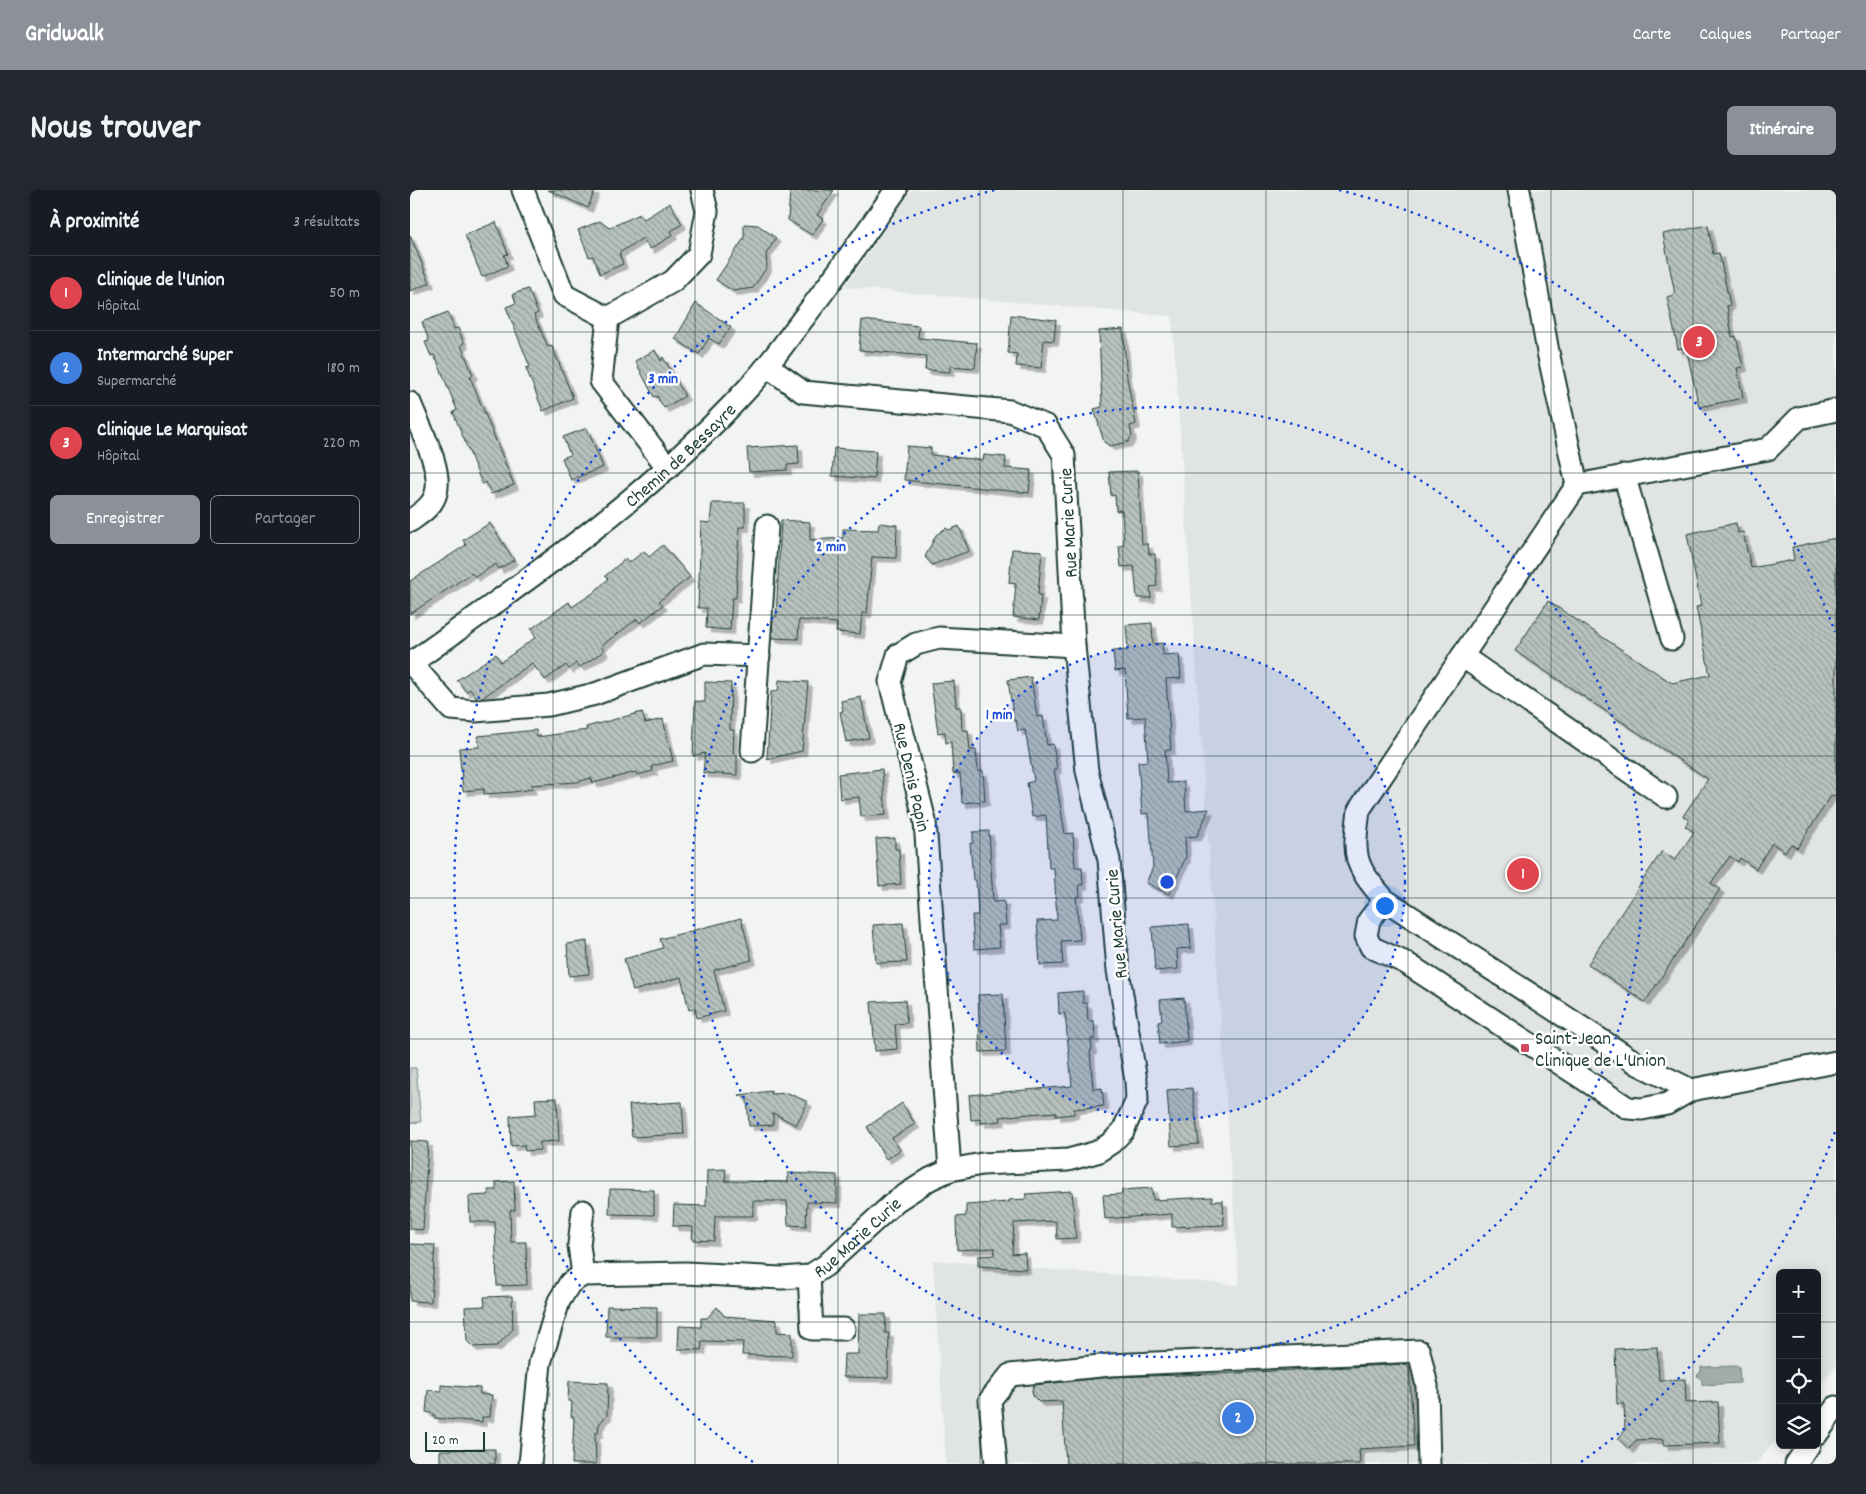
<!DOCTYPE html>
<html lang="fr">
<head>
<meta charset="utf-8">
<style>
  :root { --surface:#171b24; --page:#242831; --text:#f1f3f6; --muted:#9ea1a6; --line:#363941; --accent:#8c9099 }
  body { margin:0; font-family:Dekko,sans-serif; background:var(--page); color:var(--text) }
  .controls { position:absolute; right:15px; bottom:15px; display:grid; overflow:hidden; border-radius:8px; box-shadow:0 2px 12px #0003 }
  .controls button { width:45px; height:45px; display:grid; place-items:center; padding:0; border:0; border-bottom:1px solid var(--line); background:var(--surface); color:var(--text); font:25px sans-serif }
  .scale { position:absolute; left:15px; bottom:12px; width:60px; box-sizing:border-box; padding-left:5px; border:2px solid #1f3d34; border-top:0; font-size:14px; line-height:18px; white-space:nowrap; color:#1f3d34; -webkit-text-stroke:4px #fff; paint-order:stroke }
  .you { position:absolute; left:974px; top:715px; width:18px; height:18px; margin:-12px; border:4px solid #fff; border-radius:50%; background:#1a73e8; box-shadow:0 0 0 8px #1a73e833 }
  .badge { display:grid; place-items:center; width:32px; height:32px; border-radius:50%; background:var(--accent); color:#fff; font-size:16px; font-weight:700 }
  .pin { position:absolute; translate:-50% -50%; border:2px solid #fff; box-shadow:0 1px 5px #0006 }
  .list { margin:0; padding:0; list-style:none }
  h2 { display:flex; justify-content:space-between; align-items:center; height:65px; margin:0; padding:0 20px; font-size:21px }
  h2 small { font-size:16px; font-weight:400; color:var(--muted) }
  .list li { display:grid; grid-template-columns:32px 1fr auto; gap:15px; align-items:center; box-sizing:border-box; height:75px; padding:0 20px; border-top:1px solid var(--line) }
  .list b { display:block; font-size:19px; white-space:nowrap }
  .list p { margin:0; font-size:16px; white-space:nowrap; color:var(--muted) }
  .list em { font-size:16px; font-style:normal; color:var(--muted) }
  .actions { display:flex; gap:10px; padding:15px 20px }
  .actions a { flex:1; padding:11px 0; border:1px solid var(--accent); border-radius:8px; text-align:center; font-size:18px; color:var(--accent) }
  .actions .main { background:var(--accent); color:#fff }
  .icon { flex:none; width:28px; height:28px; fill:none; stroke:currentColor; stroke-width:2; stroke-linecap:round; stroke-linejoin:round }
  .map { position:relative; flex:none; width:1426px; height:1274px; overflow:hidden; border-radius:8px }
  header { display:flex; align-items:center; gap:30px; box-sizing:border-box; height:70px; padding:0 25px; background:var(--accent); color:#fff }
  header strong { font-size:24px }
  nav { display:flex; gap:28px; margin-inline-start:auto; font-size:18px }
  .intro { display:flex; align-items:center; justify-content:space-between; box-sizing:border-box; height:120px; padding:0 30px }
  h1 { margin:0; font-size:35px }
  .button { padding:12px 22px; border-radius:8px; background:var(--accent); color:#fff; font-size:18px; font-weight:700 }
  main { display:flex; gap:30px; padding:0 30px }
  aside { flex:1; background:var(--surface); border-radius:8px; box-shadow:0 2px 12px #0003 }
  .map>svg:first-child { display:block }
  .built { fill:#e0e4e3 }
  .pitch { fill:#ced5d3; stroke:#768984 }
  .water { fill:#a1adaa; stroke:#6d807b }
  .building { fill:url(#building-back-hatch); stroke:#1f3d34; filter:url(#shadow) }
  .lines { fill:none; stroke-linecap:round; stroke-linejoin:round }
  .minor-casing { stroke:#1f3d34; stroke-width:25 }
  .minor { stroke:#fff; stroke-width:21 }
  .grid { fill:none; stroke:#1f3d34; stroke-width:1; stroke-opacity:0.55 }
  .ring { fill:none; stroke:#1d4ed8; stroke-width:2.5; stroke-dasharray:2.5 5 }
  .poi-dot { fill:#d1495b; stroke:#fff; stroke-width:2 }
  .labels { text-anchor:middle; stroke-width:5; stroke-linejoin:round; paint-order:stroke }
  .street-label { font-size:19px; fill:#1f3d34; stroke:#fff }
  .poi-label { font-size:19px; fill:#1f3d34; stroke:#fff; text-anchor:start }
  .centre { fill:#1d4ed8; stroke:#fff; stroke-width:2.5 }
  .ring-label { font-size:15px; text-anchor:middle; font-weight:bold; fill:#1d4ed8; stroke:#fff; stroke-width:5; stroke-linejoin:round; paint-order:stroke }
</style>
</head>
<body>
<header>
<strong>Gridwalk</strong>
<nav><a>Carte</a><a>Calques</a><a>Partager</a></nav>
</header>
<div class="intro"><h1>Nous trouver</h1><a class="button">Itinéraire</a></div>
<main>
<aside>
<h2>À proximité<small>3 résultats</small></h2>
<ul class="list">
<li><span class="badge" style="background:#e0444e">1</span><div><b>Clinique de l'Union</b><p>Hôpital</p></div><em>50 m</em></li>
<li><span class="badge" style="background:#3f7fe0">2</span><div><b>Intermarché Super</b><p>Supermarché</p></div><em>180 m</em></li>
<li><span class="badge" style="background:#e0444e">3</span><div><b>Clinique Le Marquisat</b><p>Hôpital</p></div><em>220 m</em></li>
</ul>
<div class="actions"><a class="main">Enregistrer</a><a>Partager</a></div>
</aside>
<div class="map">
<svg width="1426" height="1274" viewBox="0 0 1426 1274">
  <defs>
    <pattern id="building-back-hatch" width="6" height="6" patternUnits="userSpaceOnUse" patternTransform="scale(1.25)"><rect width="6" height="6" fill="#b7c1bd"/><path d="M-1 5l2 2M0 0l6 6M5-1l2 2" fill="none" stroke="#949e9a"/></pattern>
    <filter id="shadow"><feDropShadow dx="4.5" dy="4.5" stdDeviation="0" flood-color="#0004"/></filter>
  </defs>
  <rect width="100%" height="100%" fill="#f2f3f3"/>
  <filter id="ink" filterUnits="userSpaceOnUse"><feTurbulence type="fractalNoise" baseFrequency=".02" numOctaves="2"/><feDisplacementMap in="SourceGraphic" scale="10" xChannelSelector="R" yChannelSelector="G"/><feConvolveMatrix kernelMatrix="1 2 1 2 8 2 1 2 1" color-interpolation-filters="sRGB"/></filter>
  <g filter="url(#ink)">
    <path class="built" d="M502 0H1418L1426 2V1176L1407 1199V1083H1370V1245L1346 1274H536L523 1070 829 1095 762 126 435 97Z"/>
    <path class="pitch" d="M0 878H6L11 932 0 933Z"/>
    <path class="water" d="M1329 1176 1330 1193 1292 1195V1190L1287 1186 1291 1181V1177Z"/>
    <path class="building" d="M138 0H185L178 18Z
      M380 0H424L407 25 413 29 402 45 378 30Z
      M260 13 272 34 261 41 263 45 240 59 233 48 209 63 213 74 190 84 183 66 179 67 168 40 190 31 199 38 230 24 234 29Z
      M86 32 98 64 94 65 98 76 72 87 55 45Z
      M334 34 348 35 366 48 356 64 357 77 343 98 323 101 306 90 334 48Z
      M1298 35 1303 64 1309 63 1320 115 1317 116 1322 147 1326 146 1333 177 1327 178 1333 208 1289 217 1276 157 1268 159 1257 107 1265 104 1253 44Z
      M0 45 20 93 0 101Z
      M118 99 128 123 124 125 138 157 142 156 163 208 133 221 116 178 120 177 96 117 106 113 103 104Z
      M286 113 321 137 309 154 299 148 289 164 265 149Z
      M38 122 44 139 48 138 54 153 51 155 63 185 60 187 104 295 81 304 76 292 72 294 43 222 47 220 28 173 24 165 21 166 15 152 19 151 12 132Z
      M601 125 646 130 644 151 634 150 631 178 606 176 607 164 598 163Z
      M452 130 509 136 508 148 567 153 565 178 540 176V182L515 180 516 166 449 160Z
      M713 139 717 188 726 234 720 236 722 246 718 252 700 256 694 252 684 219 692 217 689 141Z
      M245 160 251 171 253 167 275 206 254 218 247 206 244 207 225 171Z
      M177 238 193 277 161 290 152 268 160 265 153 247Z
      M388 255 389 274 377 275V280L339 282 337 258Z
      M497 256 521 258V265L573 270 574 265 596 267 595 278 621 280 619 303 494 290Z
      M424 258 466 261 464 289 422 286Z
      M728 281 732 354H738L739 364H745L747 396 740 397 741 408H727L724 376 711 377 709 356 714 355 712 320 706 321 705 305 701 306 699 282Z
      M302 313H335V337H329L326 408H322L320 440 296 438 297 418H288L291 332 300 333Z
      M371 330 400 332V350L433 348V339L468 340 469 333 487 335 486 368 462 367 457 423H452L450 444 426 442 427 433 389 430 388 449 362 448 363 427H366Z
      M80 333 104 370 89 379 86 374 65 387 62 383 0 424V391L56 355 53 350Z
      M1326 333 1328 343 1333 342 1341 378 1384 370 1382 357 1426 348V605L1421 606 1387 658 1381 654 1375 662 1362 653 1346 679 1330 668 1328 672 1320 666 1301 693 1310 699 1235 812 1178 774 1252 661 1265 670 1284 642 1275 636 1279 630 1273 626 1298 589 1105 461 1138 411 1262 493 1300 485 1286 417 1291 416 1277 344Z
      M549 336 559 361 522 375 515 367 526 345 536 338 539 340Z
      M253 355 280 387 249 411 253 415 230 433 227 429 191 456 194 461 170 477 166 473 159 479 156 475 135 490 122 473 72 508H66L60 499 56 502 47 490 86 464 91 472 126 447 121 439 159 412 162 417 183 403 198 389 195 386 215 369 219 373 234 361 239 367Z
      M602 359 632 361 628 405H631L629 430 603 427 606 394 599 393Z
      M742 433 743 454 752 453 753 465 769 464 771 488 756 489 761 560H755L757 593 774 592 776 621 799 619 787 646 775 647 776 667 759 704 736 693 743 677 739 623 732 624 728 572 738 571 735 527 718 528 715 480 705 481 703 461 718 460 716 435Z
      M621 487 627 527 633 526 637 555 643 554 647 579H644L655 644 663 643 665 677H672L673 695H669L670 706 666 707 670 750 651 751 653 774 630 775 627 731 647 730 644 678H639L636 625 622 627 617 593 624 591 615 540 608 541 606 531H604L598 490Z
      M369 490 398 492 392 561 357 569 361 502 368 501Z
      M544 491 546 517H551L552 540H558L560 560H566L568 581H573L575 611 552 613 550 583 543 584 541 552 536 553 535 542 528 543 521 493Z
      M295 492 321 493 320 540H324L323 564 327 565V585L293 583 295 563 283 566 285 511 295 512Z
      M451 507 459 548 436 552 430 522 433 521 431 511Z
      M232 522 235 533 253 529 263 571 242 576 243 581 227 585 226 582 183 593 181 588 167 592 121 595 122 599 103 602 74 604V599L53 601 49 558 69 557 68 546 126 540 127 547 177 540 176 537Z
      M472 579 476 625 451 627 449 607 430 609 428 584Z
      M579 641 583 712 594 711 596 735H588L590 757 564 759 562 725H568L566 690H563L560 653H563V642Z
      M485 648V659H489L491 694 469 696 466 649Z
      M331 728 342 770 304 780 314 821 287 828 285 818 279 820 271 787 223 801 214 769 253 758 250 749Z
      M493 733 497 772 466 773 463 735Z
      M779 734 781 758 767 759 768 779 745 781 742 737Z
      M177 751 179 784 159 786 157 754Z
      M673 801V813H677L678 831H684L685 849H681L682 860 680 861 683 899 692 898 694 916 664 919V924L646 926V922L619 924 590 927 591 931 571 933V929L561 930 559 905 662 896 655 823 649 824 648 803Z
      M593 804 596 861 570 862 568 805Z
      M774 808 777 851 750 854 748 832 752 831 750 810Z
      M495 810 497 833 485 834 487 859 465 861 461 812Z
      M782 898 789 954 761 956 757 900Z
      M361 901V904L378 903 398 912 386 935 363 923V935L339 936 337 909 329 905Z
      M147 908 149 951 130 952V960L115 961 114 955 101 956 100 926 126 924 125 909Z
      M272 912 274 944 222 947 219 915Z
      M492 913 505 934 482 948 490 960 476 969 457 937Z
      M0 951 18 952 13 1040 0 1039Z
      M316 979 315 991 378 992V983L427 985V1013L397 1012 396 1036 378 1035 377 1011H343V1026H305L304 1051 282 1050 283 1037 263 1036 264 1015 296 1016 297 980Z
      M104 991 105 1020H100L101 1052H116L117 1095 87 1096 85 1032H60L59 1006 79 1005 78 1000H86V992Z
      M742 998 743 1010 802 1007V1011H813L814 1035 762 1037V1024L695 1029 693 1005 712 1004V1000Z
      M200 999 244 1000V1025L199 1024Z
      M662 1001 666 1048 647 1049 646 1031 604 1033 602 1064 615 1063 616 1079 568 1076V1066L584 1065 585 1058 547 1060 546 1027 556 1026V1015L599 1012V1010L616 1009V1004Z
      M0 1054 25 1055 21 1112 0 1111Z
      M102 1106 103 1139 87 1156 63 1157 57 1151 55 1117 75 1116 74 1107Z
      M197 1116 247 1117V1147H196Z
      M307 1117 314 1126 367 1130V1142L382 1143V1166L332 1165 333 1152 292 1151 291 1160 268 1159 269 1136 291 1137V1128H297Z
      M449 1124H476L475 1143H479L478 1188 433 1187 434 1164H448Z
      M1247 1157 1249 1190 1275 1189 1276 1213 1308 1212 1310 1253 1254 1255V1249L1226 1250 1219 1259 1208 1249 1215 1240 1214 1214H1207L1205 1159Z
      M996 1174 999 1176 1004 1256 949 1259 950 1274H656L652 1211 629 1212 623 1206 622 1200 624 1195 701 1187 807 1184Z
      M159 1191 198 1193 197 1225 189 1234 188 1243H185L186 1274H162L164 1227H161L162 1212 158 1211Z
      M31 1195 70 1198V1204L82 1205 80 1227H72V1232L24 1228V1224L16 1222 18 1200 31 1201Z
      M85 1259V1274H30V1260Z"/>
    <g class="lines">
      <defs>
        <g id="minor">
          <path d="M113 0 154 105 198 128 191 191 258 278"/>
          <path d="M1109 0 1138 162 1167 295 949 620C943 667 943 674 975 710L1228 874 1281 900"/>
          <path d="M198 128 263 91 289 64 297 21 292 0"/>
          <path d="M0 213C9 237 33 278 26 303 23 316 10 324 0 331"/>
          <path d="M1214 285 1262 449"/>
          <path d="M1167 295 1358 259 1389 228 1426 220"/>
          <path d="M1052 466 1256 607"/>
          <path d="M1 473 41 519 65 521 139 515 185 504 294 464 349 466"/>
          <path id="s1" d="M0 474C120 388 239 307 339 197 356 179 371 158 386 138 421 93 453 47 486 0"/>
          <path d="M342 561 357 336"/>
          <path d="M975 710 959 730 956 746 961 757 996 773 1218 918 1232 919 1257 914 1281 900 1426 872"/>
          <path d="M540 980 515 631 480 492 488 465 506 454 529 448 664 456"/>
          <path d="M173 1021 169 1055 173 1085"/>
          <path d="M399 1086 402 1139H434"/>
          <path d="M1407 1244 1426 1217"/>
          <path id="s2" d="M120 1274 130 1173 149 1111 160 1093 173 1085 276 1083 372 1088 399 1086 415 1076 486 1011 520 989 540 980 572 974 658 970 687 962 701 953 713 941 727 910 726 891 708 780 699 670 677 581 664 456 654 265 636 236 600 221 393 202 357 176"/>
          <path d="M586 1274 580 1210 600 1185 700 1175 1009 1161 1017 1196 1019 1274"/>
          <path d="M1386 1274 1399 1255"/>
        </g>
      </defs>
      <use href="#minor" class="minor-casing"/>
      <use href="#minor" class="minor"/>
    </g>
  </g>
  <path class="grid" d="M143 0V1274M285 0V1274M428 0V1274M570 0V1274M713 0V1274M856 0V1274M998 0V1274M1141 0V1274M1283 0V1274M0 142H1426M0 283H1426M0 425H1426M0 566H1426M0 708H1426M0 849H1426M0 991H1426M0 1132H1370M1407 1132H1426"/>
  <circle cx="757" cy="692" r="238" fill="#1d4ed8" fill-opacity=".12"/>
  <g class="ring">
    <circle cx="757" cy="692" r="238"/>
    <circle cx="757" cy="692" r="475"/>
    <path d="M1425 942A713 713 0 0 1 1171 1272M343 1272A713 713 0 0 1 585 0M929 0A713 713 0 0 1 1425 442"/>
  </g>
  <rect class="poi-dot" x="1110" y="853" width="10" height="10" rx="2.5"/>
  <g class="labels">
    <g class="street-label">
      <text dy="7" stroke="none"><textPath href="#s1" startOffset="342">Chemin de Bessayre</textPath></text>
      <text transform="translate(657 333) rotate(-93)" y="7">Rue Marie Curie</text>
      <text transform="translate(503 587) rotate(77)" y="7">Rue Denis Papin</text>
      <text transform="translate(705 734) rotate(-95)" y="7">Rue Marie Curie</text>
      <text dy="7" stroke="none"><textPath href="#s2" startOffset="491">Rue Marie Curie</textPath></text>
    </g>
    <g class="poi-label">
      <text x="1125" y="854">Saint-Jean<tspan x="1125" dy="22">Clinique de L'Union</tspan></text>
    </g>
  </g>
  <circle cx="757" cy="692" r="8" class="centre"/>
  <g class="ring-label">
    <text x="253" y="193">3 min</text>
    <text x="421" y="361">2 min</text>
    <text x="589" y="529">1 min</text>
  </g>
</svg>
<div class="controls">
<button>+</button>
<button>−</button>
<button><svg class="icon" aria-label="locate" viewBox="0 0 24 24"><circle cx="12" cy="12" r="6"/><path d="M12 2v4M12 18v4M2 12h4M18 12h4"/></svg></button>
<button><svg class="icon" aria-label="layers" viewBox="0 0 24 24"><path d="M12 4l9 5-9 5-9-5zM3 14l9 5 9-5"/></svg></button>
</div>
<div class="scale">20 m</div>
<div class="you"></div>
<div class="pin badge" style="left:1113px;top:684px;background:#e0444e">1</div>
<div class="pin badge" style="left:828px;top:1228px;background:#3f7fe0">2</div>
<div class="pin badge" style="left:1289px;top:152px;background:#e0444e">3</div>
</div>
</main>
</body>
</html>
